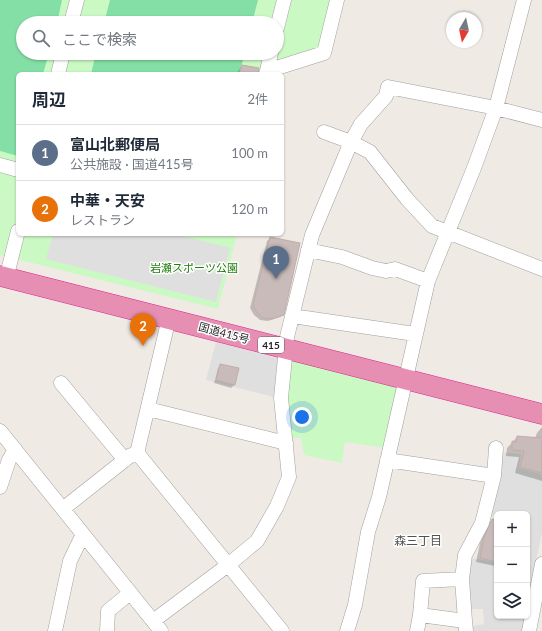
<!DOCTYPE html>
<html lang="ja">
<head>
<meta charset="utf-8">
<style>
  :root { --surface:#fff; --page:#f6f6f7; --text:#1f2937; --muted:#747a83; --line:#e0e1e3; --accent:#ea580c }
  body { margin:0; font-family:Lato,"Noto Sans JP",sans-serif; background:var(--page); color:var(--text) }
  .controls { position:absolute; right:12px; bottom:12px; display:grid; overflow:hidden; border-radius:6px; box-shadow:0 1px 3px #0004 }
  .controls button { width:36px; height:36px; display:grid; place-items:center; padding:0; border:0; border-bottom:1px solid var(--line); background:var(--surface); color:var(--text); font:20px sans-serif }
  .compass { position:absolute; left:446px; top:12px; width:36px; height:36px; border-radius:50%; background:var(--surface); box-shadow:0 1px 3px #0004; rotate:189deg }
  .you { position:absolute; left:302px; top:417px; width:14px; height:14px; margin:-10px; border:3px solid #fff; border-radius:50%; background:#1a73e8; box-shadow:0 0 0 6px #1a73e833 }
  .badge { display:grid; place-items:center; width:26px; height:26px; border-radius:50%; background:var(--accent); color:#fff; font-size:13px; font-weight:700 }
  .pin { position:absolute; translate:-50% -33px; filter:drop-shadow(0 1px 2px #0008) }
  .pin::after { content:''; position:absolute; top:21px; width:14px; height:12px; background:inherit; clip-path:polygon(0 0,100% 0,50% 100%) }
  .list { margin:0; padding:0; list-style:none }
  h2 { display:flex; justify-content:space-between; align-items:center; height:52px; margin:0; padding:0 16px; font-size:17px }
  h2 small { font-size:13px; font-weight:400; color:var(--muted) }
  .list li { display:grid; grid-template-columns:26px 1fr auto; gap:12px; align-items:center; box-sizing:border-box; height:56px; padding:0 16px; border-top:1px solid var(--line) }
  .list b { display:block; font-size:15px; white-space:nowrap }
  .list p { margin:0; font-size:13px; white-space:nowrap; color:var(--muted) }
  .list em { font-size:13px; font-style:normal; color:var(--muted) }
  .icon { flex:none; width:22px; height:22px; fill:none; stroke:currentColor; stroke-width:2; stroke-linecap:round; stroke-linejoin:round }
  .map { position:relative; flex:none; width:542px; height:631px; overflow:hidden }
  .search { position:absolute; background:var(--surface); box-shadow:0 1px 3px #0004; left:16px; top:16px; width:268px; height:44px; display:flex; align-items:center; gap:10px; box-sizing:border-box; padding:0 14px; border-radius:22px; color:var(--muted); font-size:15px }
  .panel { position:absolute; background:var(--surface); box-shadow:0 1px 3px #0004; left:16px; top:72px; width:268px; height:164px; border-radius:6px }
  .map>svg:first-child { display:block }
  .park { fill:#cbf9c3; fill-rule:evenodd }
  .pitch { fill:#84dfa6 }
  .parking { fill:#dfdfdf; fill-rule:evenodd }
  .shadow { fill:#0003 }
  .building { fill:#c8bbb9; stroke:#c2ada8 }
  .lines { fill:none; stroke-linecap:round; stroke-linejoin:round }
  .minor-casing { stroke:#a0a0a0; stroke-width:15 }
  .highway-casing { stroke:#db268f; stroke-width:21 }
  .minor { stroke:#fff; stroke-width:14 }
  .highway { stroke:#e78eb3; stroke-width:20 }
  .labels { text-anchor:middle; stroke-width:3; stroke-linejoin:round; paint-order:stroke }
  .shield { fill:#fff; stroke:#626262; stroke-width:1 }
  .shield-label { font-size:10px; font-weight:bold; fill:#1f1f1f }
  .park-label { font-size:11px; fill:#1e7e0c; stroke:#fff }
  .street-label { font-size:11px; fill:#1f1f1f; stroke:#fff }
  .neighbourhood-label { font-size:12px; fill:#525252; stroke:#fff }
</style>
</head>
<body>
<div class="map">
<svg width="542" height="631" viewBox="0 0 542 631">
  <rect width="100%" height="100%" fill="#f0eae5"/>
  <path class="park" d="M0 0H336L324 53 278 74H18V234H237L218 309 0 255ZM23 23H277V53H23Z
    M291 359 399 387 386 448 345 442 342 463 304 455 301 438H290L287 398Z"/>
  <path class="pitch" d="M0 0H62L57 23H23V53H49L43 74H18V156L0 151Z
    M110 0H258L252 23H104Z
    M96 53H245L239 74H91Z"/>
  <path class="parking" d="M53 234H175L230 248 216 302 46 259Z
    M216 342 279 359 278 398 206 380ZM220 364 239 369 235 385 214 380Z
    M500 452 521 454 519 468 541 474 542 476V532L527 606V514H497V516L490 514Z
    M471 558 497 562V616H525L522 631H470L471 626 484 624 483 609H471L468 582Z"/>
  <path class="shadow" d="M242 66 256 74H236Z
    M270 238 283 314 280 317 268 321 260 320 254 315 250 308 267 241Z
    M221 365 238 369 234 385 231 388 214 383 218 368Z
    M542 427V481L515 473 519 457 506 456 507 448 517 437 535 438 537 433Z
    M492 520 497 521V564L495 566 476 562 480 543 488 525Z"/>
  <path class="building" d="M242 65 259 68 258 74H239Z
    M270 237 300 243 284 315 272 319 263 318 257 313 253 305Z
    M220 364 239 368 235 385 216 380Z
    M517 436 542 438V473L520 467 524 451 512 450V441L516 442Z
    M492 519 497 520V562L480 558 484 537Z"/>
  <g class="lines">
    <defs>
      <path id="minor" d="M71 23 77 0
        M277 28 284 0
        M267 71 271 53
        M58 74 63 53
        M266 74 267 71 324 53 337 0
        M324 132 351 142 361 124 386 96 388 87 496 108 542 120
        M0 165 18 170
        M308 250 342 257 372 268 386 271 395 269 428 281
        M9 267 18 231
        M292 316 415 334
        M169 318 138 449V454L282 631
        M61 383 125 460
        M148 409 286 443
        M0 431 161 631
        M387 460 494 476
        M0 487 9 460 15 449
        M64 508 131 455
        M462 579 465 555 482 523 494 476 496 448
        M420 615 423 581 462 579 465 621
        M153 621 228 565 257 541 277 506 289 477 281 398 287 337 312 235 351 142 370 152 407 199 432 226 542 269
        M55 631 70 561 83 534
        M107 631 108 611 130 593
        M347 631 355 605 368 532 379 497 428 281 474 168 496 108 524 0
        M417 631 420 615 465 621 466 631
        M529 631 542 564"/>
      <path id="highway" d="M0 276 542 414"/>
    </defs>
    <use href="#minor" class="minor-casing"/>
    <use href="#highway" class="highway-casing"/>
    <use href="#minor" class="minor"/>
    <use href="#highway" class="highway"/>
  </g>
  <g class="labels">
    <rect class="shield" x="258" y="337" width="26" height="16" rx="3"/>
    <g class="shield-label">
      <text x="271" y="349">415</text>
    </g>
    <g class="park-label">
      <text x="194" y="272">岩瀬スポーツ公園</text>
    </g>
    <g class="street-label">
      <text transform="translate(224 333) rotate(15)" y="4">国道415号</text>
    </g>
    <g class="neighbourhood-label">
      <text x="418" y="545">森三丁目</text>
    </g>
  </g>
</svg>
<div class="controls">
<button>+</button>
<button>−</button>
<button><svg class="icon" aria-label="layers" viewBox="0 0 24 24"><path d="M12 4l9 5-9 5-9-5zM3 14l9 5 9-5"/></svg></button>
</div>
<svg class="compass" viewBox="-18 -18 36 36"><path d="M0-13l5 13h-10z" fill="#e53935"/><path d="M0 13l5-13h-10z" fill="#747a83"/></svg>
<div class="you"></div>
<div class="pin badge" style="left:276px;top:279px;background:#5c6f8a">1</div>
<div class="pin badge" style="left:143px;top:346px;background:#e8710a">2</div>
<div class="search"><svg class="icon" aria-label="search" viewBox="0 0 24 24"><circle cx="10" cy="10" r="6"/><path d="M15 15l6 6"/></svg>ここで検索</div>
<section class="panel">
<h2>周辺<small>2件</small></h2>
<ul class="list">
<li><span class="badge" style="background:#5c6f8a">1</span><div><b>富山北郵便局</b><p>公共施設 · 国道415号</p></div><em>100 m</em></li>
<li><span class="badge" style="background:#e8710a">2</span><div><b>中華・天安</b><p>レストラン</p></div><em>120 m</em></li>
</ul>
</section>
</div>
</body>
</html>
